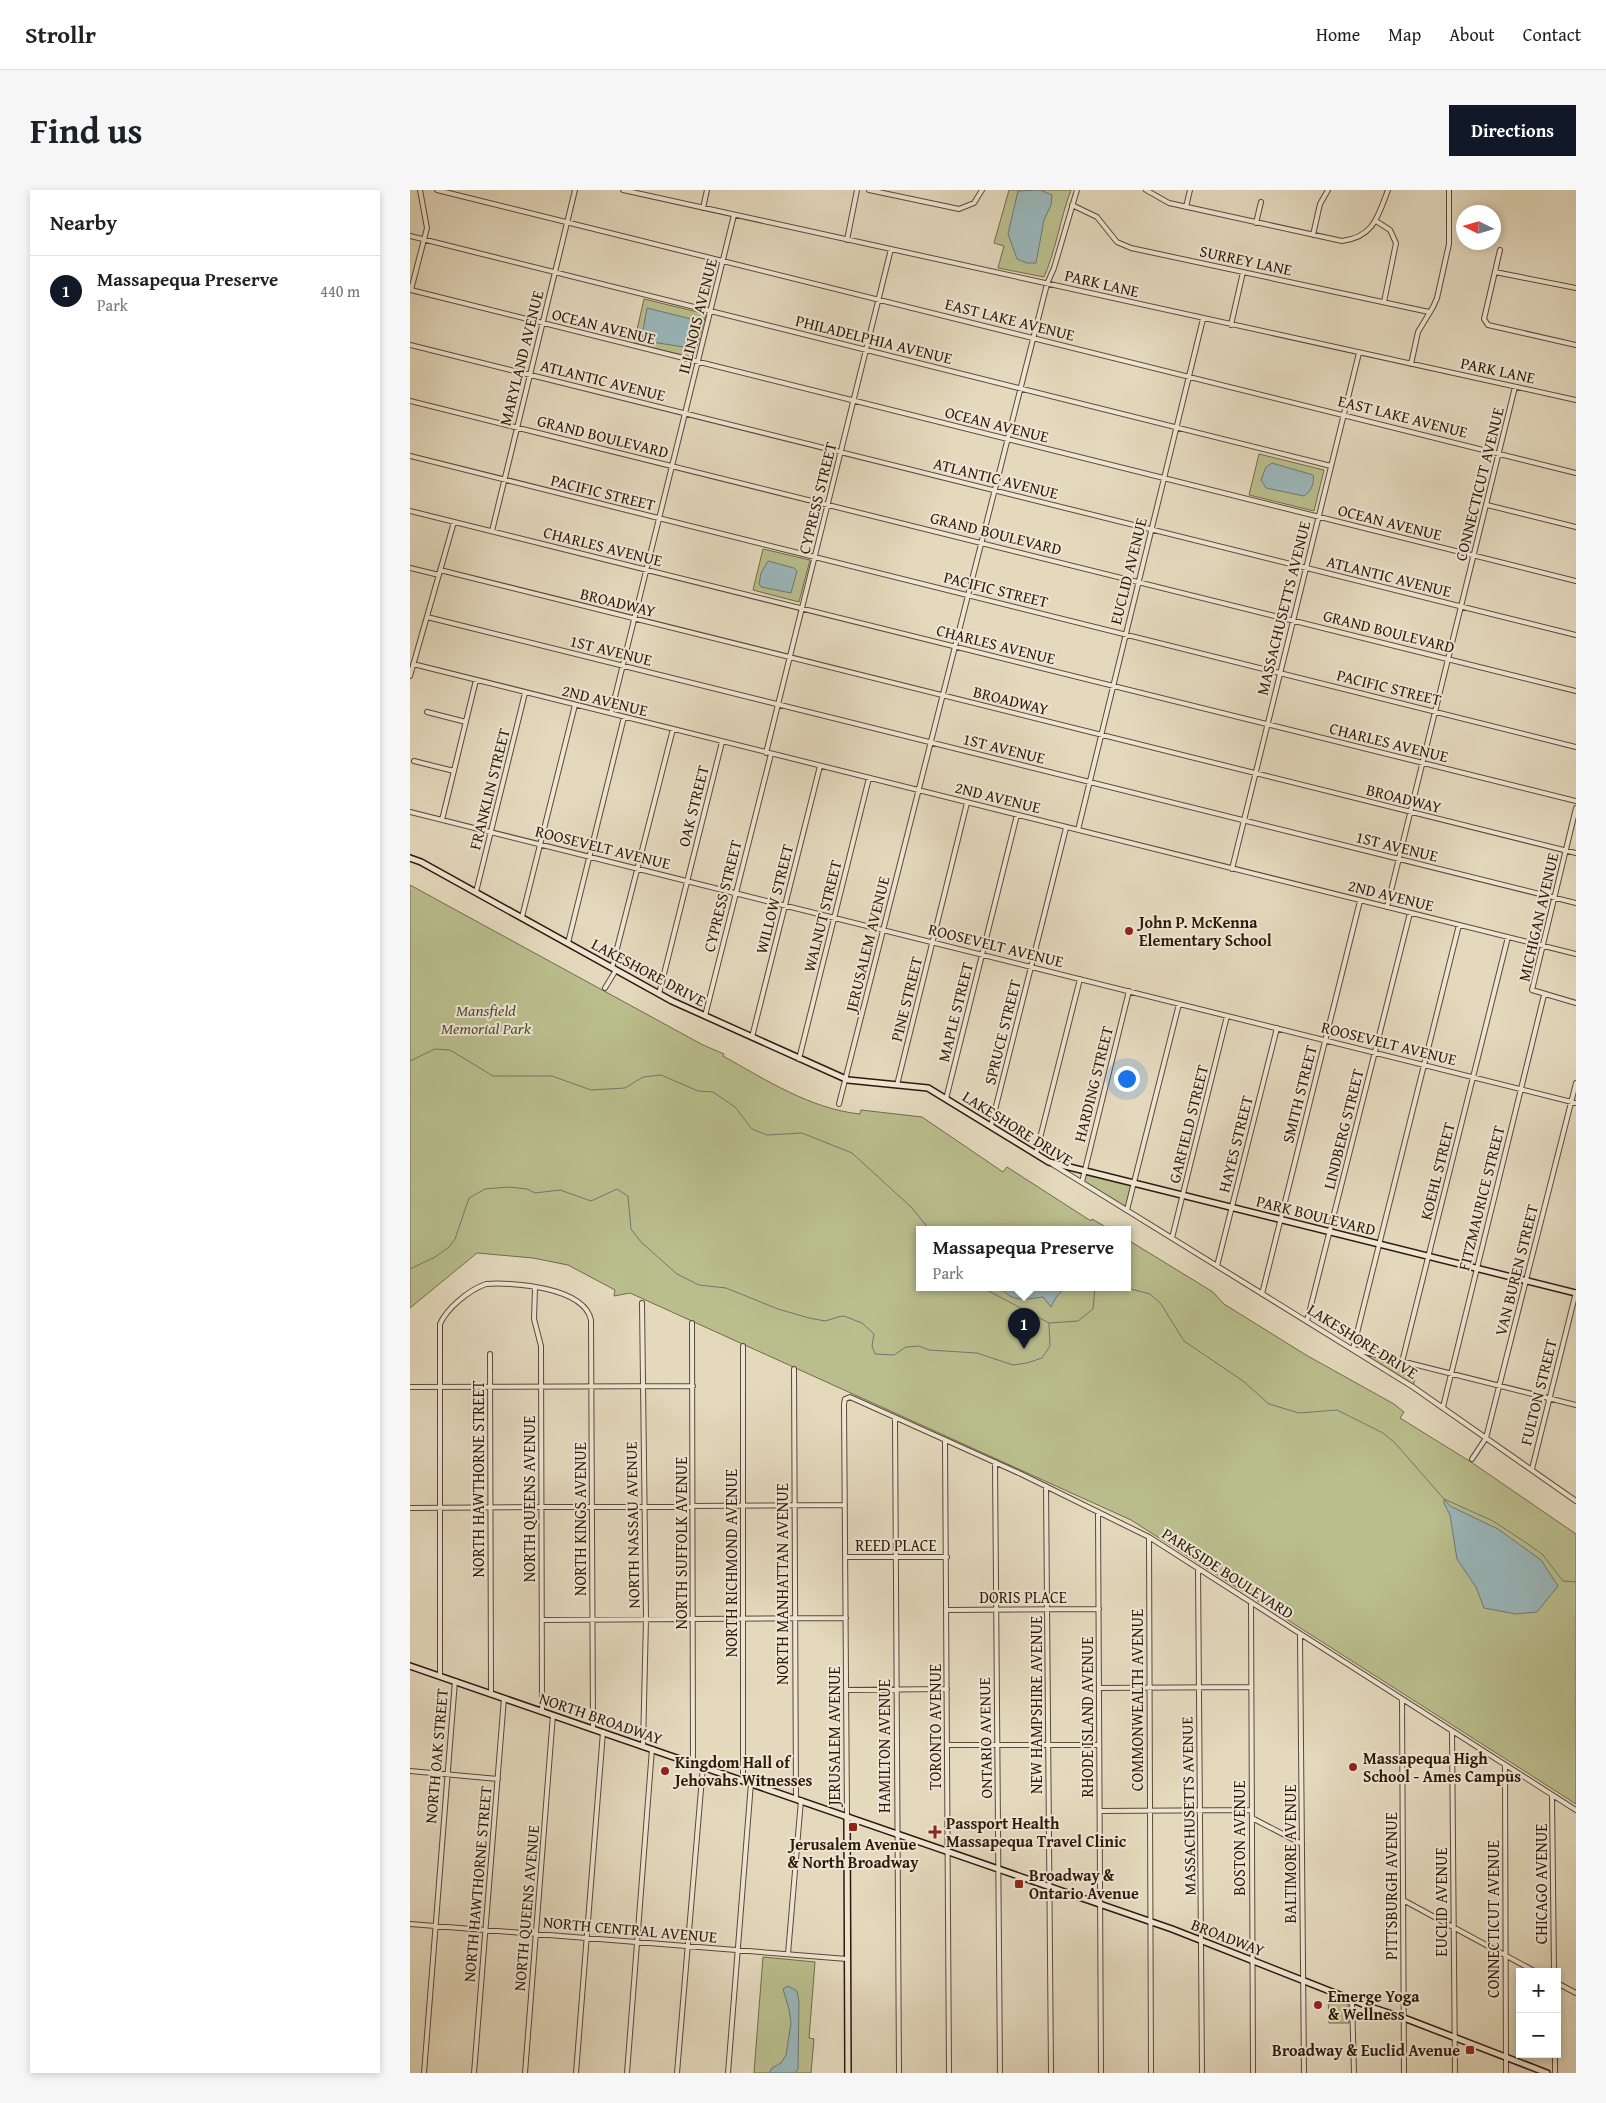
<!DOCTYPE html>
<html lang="en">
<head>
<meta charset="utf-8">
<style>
  :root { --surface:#fff; --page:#f6f6f6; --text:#202124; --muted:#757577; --line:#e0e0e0; --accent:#111827 }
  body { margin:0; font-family:"Gentium Book Plus",serif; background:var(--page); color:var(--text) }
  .controls { position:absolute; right:15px; bottom:15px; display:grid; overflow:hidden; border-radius:0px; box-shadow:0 2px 8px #0003 }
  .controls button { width:45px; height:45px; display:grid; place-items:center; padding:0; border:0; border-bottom:1px solid var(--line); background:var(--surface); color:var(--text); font:25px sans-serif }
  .compass { position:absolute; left:1046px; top:15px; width:45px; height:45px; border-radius:50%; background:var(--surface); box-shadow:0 2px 8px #0003; rotate:275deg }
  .you { position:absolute; left:716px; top:888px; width:18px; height:18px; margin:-12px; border:4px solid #fff; border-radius:50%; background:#1a73e8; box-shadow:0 0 0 8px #1a73e833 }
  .badge { display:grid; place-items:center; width:32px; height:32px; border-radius:50%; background:var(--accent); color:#fff; font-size:16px; font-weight:700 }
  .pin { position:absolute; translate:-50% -41px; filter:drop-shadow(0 1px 2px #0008) }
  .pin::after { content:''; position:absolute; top:26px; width:18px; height:15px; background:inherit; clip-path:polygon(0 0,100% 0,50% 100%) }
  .popup { position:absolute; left:506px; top:1036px; width:215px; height:65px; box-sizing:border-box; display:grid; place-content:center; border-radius:0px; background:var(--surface); filter:drop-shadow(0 1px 4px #0005); font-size:16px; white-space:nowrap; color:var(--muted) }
  .popup b { font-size:19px; color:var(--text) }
  .popup::after { content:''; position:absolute; left:50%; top:100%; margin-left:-10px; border:10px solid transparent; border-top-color:var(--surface) }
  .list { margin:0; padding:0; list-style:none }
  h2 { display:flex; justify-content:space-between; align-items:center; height:65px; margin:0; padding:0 20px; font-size:21px }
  h2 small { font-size:16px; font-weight:400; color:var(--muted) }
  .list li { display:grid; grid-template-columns:32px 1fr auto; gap:15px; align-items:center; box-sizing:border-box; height:70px; padding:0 20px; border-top:1px solid var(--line) }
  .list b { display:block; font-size:19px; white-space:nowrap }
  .list p { margin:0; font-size:16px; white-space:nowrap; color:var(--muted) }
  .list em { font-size:16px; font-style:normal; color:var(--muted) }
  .map { position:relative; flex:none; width:1166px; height:1883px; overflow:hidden; border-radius:0px }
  header { display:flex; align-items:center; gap:30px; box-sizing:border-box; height:70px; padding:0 25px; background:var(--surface); border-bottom:1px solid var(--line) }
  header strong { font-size:24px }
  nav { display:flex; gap:28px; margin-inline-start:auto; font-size:18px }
  .intro { display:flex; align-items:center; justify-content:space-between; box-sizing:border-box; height:120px; padding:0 30px }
  h1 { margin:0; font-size:35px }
  .button { padding:12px 22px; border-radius:0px; background:var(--accent); color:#fff; font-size:18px; font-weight:700 }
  main { display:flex; gap:30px; padding:0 30px }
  aside { flex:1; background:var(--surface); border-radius:0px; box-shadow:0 2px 8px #0003 }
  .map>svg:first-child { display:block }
  .green { fill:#babe8d; stroke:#746a4b }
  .water { fill:#9ab7bb; stroke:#6f7774 }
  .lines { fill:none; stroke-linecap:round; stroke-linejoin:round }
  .stream { stroke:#6f7774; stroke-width:1 }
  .street-casing { stroke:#5c4836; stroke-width:6 }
  .secondary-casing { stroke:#2f1709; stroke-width:8 }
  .street { stroke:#ede6d4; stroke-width:4 }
  .secondary { stroke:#ede6d4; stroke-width:5 }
  .poi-dot { fill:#8f2418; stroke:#ede6d4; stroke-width:2 }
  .labels { text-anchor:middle; stroke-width:4; stroke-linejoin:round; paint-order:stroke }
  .street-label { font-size:16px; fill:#2f1709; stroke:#ede6d4 }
  .poi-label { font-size:16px; font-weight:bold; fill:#2f1709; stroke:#ede6d4; text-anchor:start }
  .park-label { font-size:16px; font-style:italic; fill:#594931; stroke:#ede6d4 }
</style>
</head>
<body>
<header>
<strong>Strollr</strong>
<nav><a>Home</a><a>Map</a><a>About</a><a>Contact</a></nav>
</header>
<div class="intro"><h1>Find us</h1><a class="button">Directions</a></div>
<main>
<aside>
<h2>Nearby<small></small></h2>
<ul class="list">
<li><span class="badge">1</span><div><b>Massapequa Preserve</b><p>Park</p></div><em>440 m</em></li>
</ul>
</aside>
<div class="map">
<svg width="1166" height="1883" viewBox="0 0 1166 1883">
  <rect width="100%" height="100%" fill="#e4d9bd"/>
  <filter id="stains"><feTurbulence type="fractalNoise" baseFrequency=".004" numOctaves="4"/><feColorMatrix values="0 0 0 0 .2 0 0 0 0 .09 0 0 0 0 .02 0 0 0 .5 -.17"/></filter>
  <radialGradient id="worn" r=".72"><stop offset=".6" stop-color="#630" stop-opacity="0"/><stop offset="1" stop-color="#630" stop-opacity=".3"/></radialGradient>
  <path class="green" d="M599 0H661C650 29 646 60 634 87L588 78 594 56 584 53Z
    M234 109 296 124 284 168 224 153Z
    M849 264 914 280 904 321 839 305Z
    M353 359 400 370 389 412 343 400Z
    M0 695 293 855 314 864 313 866C356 890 401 919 450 924L451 920 512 927 593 982 597 977 681 1031 682 1029 701 1040H510V1098H718V1050L803 1102 814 1114 896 1165 984 1214 994 1222 990 1228 1061 1272 1166 1344V1614L721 1330 220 1103 204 1106 205 1100 158 1075 123 1068 67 1063 0 1118Z
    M675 981 724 993 717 1020 672 992Z
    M943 1159 1008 1176 1003 1197Z
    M353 1767 405 1772 399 1848 404 1849 401 1883H344Z
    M918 1807 938 1814 939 1833H919Z"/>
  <path class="water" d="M630 0 642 5 641 15 634 30 626 73H617L607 69 598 44 608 1Z
    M237 118 281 129 283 134 274 157 235 151 232 146Z
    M862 273 903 285C905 292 901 302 894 306L856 298 851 290 856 277Z
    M358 371 384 378 387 381 381 403 351 397 349 394 351 383Z
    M592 1098H679C658 1104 655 1088 641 1117L633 1107C619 1109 600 1113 592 1098Z
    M1034 1309 1040 1316 1088 1339 1131 1370 1148 1396 1127 1422 1106 1424 1074 1418 1066 1397 1047 1369 1040 1325 1034 1313Z
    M378 1796 387 1801 389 1812 388 1879 385 1883H359L362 1878 371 1873 376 1865 381 1833 379 1819 373 1799Z"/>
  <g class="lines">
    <path class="stream" d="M0 871 25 859 40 860 83 886H142L181 900 215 898 233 887 251 885 288 901 303 902 325 917 342 939 357 945 392 943 442 963 501 1017 520 1040
      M0 1079 25 1067 39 1057 45 1049 59 1008 75 999 99 997 117 999 125 1003 150 1000 181 1011 207 999 218 1006 221 1039 231 1052 267 1084 289 1095 316 1098 368 1119 399 1128 415 1131 428 1127 434 1126 452 1133 464 1144 462 1156 465 1164 484 1165 496 1157 509 1156 519 1160 567 1163 603 1175 617 1173 632 1168 640 1156 639 1133
      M573 1098 639 1133 668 1131 683 1119 685 1098
      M717 1098 740 1104 751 1114 774 1151 833 1191 859 1214 889 1223 927 1220 973 1243 985 1253 1034 1309 1083 1331 1112 1350 1132 1364 1153 1391 1166 1392"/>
    <defs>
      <path id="street" d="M10 0 17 38 1 100 1166 391
        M27 0 1166 283
        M213 0 1166 210
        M459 0 549 19 564 13 572 0
        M736 0 759 13 932 51C964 47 968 26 978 0
        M662 15 687 27 707 52 721 58 1019 122
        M776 17 780 0
        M293 18 297 0
        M966 31 980 40 986 53 974 112
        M846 33 851 12
        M903 45 910 14 918 0
        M0 46 921 276
        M437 50 447 0
        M1090 60 1074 129 1078 135 1166 155
        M1085 82 1166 98
        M821 135 833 82
        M0 155 1166 445
        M1001 174 1008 142 1023 117 1027 108 1039 54V0
        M0 211 1166 501
        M0 266 1166 557
        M1077 315 1166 337
        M0 321 1166 611
        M82 341 165 0
        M0 378 29 385
        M30 380 1166 663
        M17 427 1166 713
        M3 474 1166 764
        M0 486 44 332
        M17 522 56 532
        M201 523 324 25
        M356 563 481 59
        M4 571 44 581
        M1166 618 1122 800 1166 813
        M0 622 1166 913
        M32 630 66 490
        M668 640 793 129
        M822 679 949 163
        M66 702 115 503
        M977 717 1105 197
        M112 727 165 515
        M1049 735 943 1159 1166 1215
        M158 753 214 527
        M202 778 263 539
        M195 798 206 780
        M249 804 312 552
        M295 826 361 564
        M342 847 410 576
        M389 869 459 588
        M487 895 557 613
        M536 909 607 625
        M429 914 637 94 644 78 667 0
        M581 936 656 638
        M626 964 670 789
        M642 974 1003 1197 1166 1311
        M672 992 719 801
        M717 1020 769 814
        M762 1048 817 826
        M807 1076 867 838
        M125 1098 124 1129 131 1156 132 1521
        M852 1104 950 711
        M232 1113 236 1429 233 1556
        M897 1131 1000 723
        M282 1133 283 1573
        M333 1156V1590
        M80 1164 81 1503
        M992 1172 1098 747
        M384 1179 386 1608
        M0 1197 283 1196
        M1033 1217 1134 805
        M485 1228 489 1883
        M535 1251 539 1883
        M1062 1269 1076 1248 1166 893
        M585 1272 590 1883
        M1122 1279 1166 1102
        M636 1296 641 1883
        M0 1318 435 1315
        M688 1322 691 1883
        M739 1347 741 1883
        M435 1367H537
        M788 1378 792 1883
        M841 1412 843 1883
        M537 1420 689 1419
        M132 1430 436 1428
        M890 1445 894 1883
        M30 1486V1134C37 1118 59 1100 76 1094 103 1092 174 1097 181 1130L183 1538
        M689 1498 841 1497
        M436 1500 537 1499
        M992 1509 994 1883
        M1042 1541 1045 1883
        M538 1555H689
        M1095 1575 1096 1883
        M0 1581 88 1589
        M1142 1605 1144 1782
        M690 1621 842 1620
        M437 1626 434 1214 435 1209 440 1207 611 1284 739 1347 1166 1620
        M842 1628 892 1654
        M993 1710 1126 1782
        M0 1734 437 1769
        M378 1764 391 1610
        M1147 1793 1166 1803
        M942 1810 944 1883
        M1145 1864V1883
        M14 1883 45 1491
        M64 1883 94 1508
        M115 1883 143 1525
        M166 1883 193 1542
        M217 1883 242 1559
        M267 1883 293 1576
        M318 1883 341 1593"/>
      <path id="secondary" d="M0 668 11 672 262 811 438 890 518 898 639 972 1166 1103
        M0 1476 762 1739 963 1818 994 1828 1137 1883
        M437 1626 438 1883"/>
    </defs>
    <use href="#street" class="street-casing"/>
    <use href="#secondary" class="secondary-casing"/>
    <use href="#street" class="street"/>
    <use href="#secondary" class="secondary"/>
  </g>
  <g class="poi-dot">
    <circle cx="719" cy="741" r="5"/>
    <circle cx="943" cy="1577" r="5"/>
    <circle cx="255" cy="1581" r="5"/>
    <rect x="438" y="1632" width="10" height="10" rx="2.5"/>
    <path d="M522.5 1634.5h5v5h5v5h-5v5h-5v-5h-5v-5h5z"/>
    <rect x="604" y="1689" width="10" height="10" rx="2.5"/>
    <circle cx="908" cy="1815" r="5"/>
    <rect x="1055" y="1855" width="10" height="10" rx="2.5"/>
  </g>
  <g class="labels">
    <g class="street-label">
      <text transform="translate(836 70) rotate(12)" y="6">SURREY LANE</text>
      <text transform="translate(692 93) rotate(13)" y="6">PARK LANE</text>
      <text transform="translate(287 126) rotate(-76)" y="6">ILLINOIS AVENUE</text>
      <text transform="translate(600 129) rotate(14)" y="6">EAST LAKE AVENUE</text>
      <text transform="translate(194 136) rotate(14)" y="6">OCEAN AVENUE</text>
      <text transform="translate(464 149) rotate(14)" y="6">PHILADELPHIA AVENUE</text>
      <text transform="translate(111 168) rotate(-76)" y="6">MARYLAND AVENUE</text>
      <text transform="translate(1088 180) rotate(12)" y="6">PARK LANE</text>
      <text transform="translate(193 190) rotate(14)" y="6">ATLANTIC AVENUE</text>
      <text transform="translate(993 226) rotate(14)" y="6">EAST LAKE AVENUE</text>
      <text transform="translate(587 234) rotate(14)" y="6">OCEAN AVENUE</text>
      <text transform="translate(193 246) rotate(14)" y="6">GRAND BOULEVARD</text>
      <text transform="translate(586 288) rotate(14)" y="6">ATLANTIC AVENUE</text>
      <text transform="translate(1069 294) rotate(-76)" y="6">CONNECTICUT AVENUE</text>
      <text transform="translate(193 302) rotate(14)" y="6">PACIFIC STREET</text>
      <text transform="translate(407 308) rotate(-76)" y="6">CYPRESS STREET</text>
      <text transform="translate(980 332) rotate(14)" y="6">OCEAN AVENUE</text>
      <text transform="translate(586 343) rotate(14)" y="6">GRAND BOULEVARD</text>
      <text transform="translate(193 356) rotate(14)" y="6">CHARLES AVENUE</text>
      <text transform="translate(718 381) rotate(-76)" y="6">EUCLID AVENUE</text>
      <text transform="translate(979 386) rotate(14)" y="6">ATLANTIC AVENUE</text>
      <text transform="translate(586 399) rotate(14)" y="6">PACIFIC STREET</text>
      <text transform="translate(208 412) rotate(14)" y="6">BROADWAY</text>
      <text transform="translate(873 418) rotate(-76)" y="6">MASSACHUSETTS AVENUE</text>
      <text transform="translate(979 441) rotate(14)" y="6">GRAND BOULEVARD</text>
      <text transform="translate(586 454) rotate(14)" y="6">CHARLES AVENUE</text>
      <text transform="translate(201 460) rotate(14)" y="6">1ST AVENUE</text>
      <text transform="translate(979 497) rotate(14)" y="6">PACIFIC STREET</text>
      <text transform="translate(195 510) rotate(14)" y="6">2ND AVENUE</text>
      <text transform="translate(601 510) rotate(14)" y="6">BROADWAY</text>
      <text transform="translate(979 552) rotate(14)" y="6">CHARLES AVENUE</text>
      <text transform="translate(594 558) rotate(14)" y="6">1ST AVENUE</text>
      <text transform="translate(79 599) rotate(-76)" y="6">FRANKLIN STREET</text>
      <text transform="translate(588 607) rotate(14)" y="6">2ND AVENUE</text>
      <text transform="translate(994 608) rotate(14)" y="6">BROADWAY</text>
      <text transform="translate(283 616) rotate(-76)" y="6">OAK STREET</text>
      <text transform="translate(987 656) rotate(14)" y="6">1ST AVENUE</text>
      <text transform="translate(193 657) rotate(14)" y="6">ROOSEVELT AVENUE</text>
      <text transform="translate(981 705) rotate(14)" y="6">2ND AVENUE</text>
      <text transform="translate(312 706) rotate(-76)" y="6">CYPRESS STREET</text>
      <text transform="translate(364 709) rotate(-76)" y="6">WILLOW STREET</text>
      <text transform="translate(412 726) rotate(-76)" y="6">WALNUT STREET</text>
      <text transform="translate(1128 727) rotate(-77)" y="6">MICHIGAN AVENUE</text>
      <text transform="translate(457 754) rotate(-76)" y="6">JERUSALEM AVENUE</text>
      <text transform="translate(586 755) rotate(14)" y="6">ROOSEVELT AVENUE</text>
      <text transform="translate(239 782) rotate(28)" y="6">LAKESHORE DRIVE</text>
      <text transform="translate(496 809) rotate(-76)" y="6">PINE STREET</text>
      <text transform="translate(545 822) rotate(-76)" y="6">MAPLE STREET</text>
      <text transform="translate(592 842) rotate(-76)" y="6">SPRUCE STREET</text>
      <text transform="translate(979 853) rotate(14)" y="6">ROOSEVELT AVENUE</text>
      <text transform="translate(683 894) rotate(-76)" y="6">HARDING STREET</text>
      <text transform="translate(889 904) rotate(-76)" y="6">SMITH STREET</text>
      <text transform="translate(778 934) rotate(-76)" y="6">GARFIELD STREET</text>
      <text transform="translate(608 938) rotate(32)" y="6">LAKESHORE DRIVE</text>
      <text transform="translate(933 939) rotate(-76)" y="6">LINDBERG STREET</text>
      <text transform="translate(825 954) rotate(-76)" y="6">HAYES STREET</text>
      <text transform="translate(1027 981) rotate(-76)" y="6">KOEHL STREET</text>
      <text transform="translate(1071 1008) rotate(-76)" y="6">FITZMAURICE STREET</text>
      <text transform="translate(906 1025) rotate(14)" y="6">PARK BOULEVARD</text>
      <text transform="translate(1106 1080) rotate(-76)" y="6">VAN BUREN STREET</text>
      <text transform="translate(953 1151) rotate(32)" y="6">LAKESHORE DRIVE</text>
      <text transform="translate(1128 1202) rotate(-76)" y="6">FULTON STREET</text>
      <text transform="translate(68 1289) rotate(-90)" y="6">NORTH HAWTHORNE STREET</text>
      <text transform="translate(119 1309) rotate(-90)" y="6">NORTH QUEENS AVENUE</text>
      <text transform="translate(170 1329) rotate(-90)" y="6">NORTH KINGS AVENUE</text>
      <text transform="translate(222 1335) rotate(-91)" y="6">NORTH NASSAU AVENUE</text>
      <text transform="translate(271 1353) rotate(-90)" y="6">NORTH SUFFOLK AVENUE</text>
      <text x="486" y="1361">REED PLACE</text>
      <text transform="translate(321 1373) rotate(-90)" y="6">NORTH RICHMOND AVENUE</text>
      <text transform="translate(818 1383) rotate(33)" y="6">PARKSIDE BOULEVARD</text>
      <text transform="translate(372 1394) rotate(-90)" y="6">NORTH MANHATTAN AVENUE</text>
      <text x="613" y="1413">DORIS PLACE</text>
      <text transform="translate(727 1510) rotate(-90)" y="6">COMMONWEALTH AVENUE</text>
      <text transform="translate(626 1515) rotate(-90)" y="6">NEW HAMPSHIRE AVENUE</text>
      <text transform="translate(677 1527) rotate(-90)" y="6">RHODE ISLAND AVENUE</text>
      <text transform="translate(191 1528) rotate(19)" y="6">NORTH BROADWAY</text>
      <text transform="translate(525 1537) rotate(-90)" y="6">TORONTO AVENUE</text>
      <text transform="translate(424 1546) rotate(-90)" y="6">JERUSALEM AVENUE</text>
      <text transform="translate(575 1548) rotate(-91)" y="6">ONTARIO AVENUE</text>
      <text transform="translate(474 1556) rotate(-90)" y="6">HAMILTON AVENUE</text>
      <text transform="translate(26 1566) rotate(-85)" y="6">NORTH OAK STREET</text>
      <text transform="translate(778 1616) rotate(-91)" y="6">MASSACHUSETTS AVENUE</text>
      <text transform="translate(829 1648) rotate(-90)" y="6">BOSTON AVENUE</text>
      <text transform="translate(880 1664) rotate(-90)" y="6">BALTIMORE AVENUE</text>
      <text transform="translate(67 1694) rotate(-85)" y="6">NORTH HAWTHORNE STREET</text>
      <text transform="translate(1131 1694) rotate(-90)" y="6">CHICAGO AVENUE</text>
      <text transform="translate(981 1696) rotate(-90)" y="6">PITTSBURGH AVENUE</text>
      <text transform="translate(1031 1712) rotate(-90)" y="6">EUCLID AVENUE</text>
      <text transform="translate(116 1718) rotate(-85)" y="6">NORTH QUEENS AVENUE</text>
      <text transform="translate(1083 1729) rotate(-90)" y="6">CONNECTICUT AVENUE</text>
      <text transform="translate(220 1739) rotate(5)" y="6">NORTH CENTRAL AVENUE</text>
      <text transform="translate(818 1747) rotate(21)" y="6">BROADWAY</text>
    </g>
    <g class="poi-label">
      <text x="729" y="738">John P. McKenna<tspan x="729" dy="18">Elementary School</tspan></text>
      <text x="953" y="1574">Massapequa High<tspan x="953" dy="18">School - Ames Campus</tspan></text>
      <text x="265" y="1578">Kingdom Hall of<tspan x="265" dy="18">Jehovahs Witnesses</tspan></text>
      <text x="536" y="1639">Passport Health<tspan x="536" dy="18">Massapequa Travel Clinic</tspan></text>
      <text x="443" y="1660" text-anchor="middle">Jerusalem Avenue<tspan x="443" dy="18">&amp; North Broadway</tspan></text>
      <text x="619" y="1691">Broadway &amp;<tspan x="619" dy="18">Ontario Avenue</tspan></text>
      <text x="918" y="1812">Emerge Yoga<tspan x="918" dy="18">&amp; Wellness</tspan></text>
      <text x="1050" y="1866" text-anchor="end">Broadway &amp; Euclid Avenue</text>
    </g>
    <g class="park-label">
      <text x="76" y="826">Mansfield<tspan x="76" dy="18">Memorial Park</tspan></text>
    </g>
  </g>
  <rect width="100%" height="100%" filter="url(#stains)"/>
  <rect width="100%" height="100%" fill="url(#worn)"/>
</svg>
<div class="controls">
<button>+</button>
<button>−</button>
</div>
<svg class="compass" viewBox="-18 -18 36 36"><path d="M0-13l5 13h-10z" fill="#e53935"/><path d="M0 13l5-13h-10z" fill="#757577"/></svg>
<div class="you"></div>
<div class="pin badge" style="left:614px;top:1159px">1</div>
<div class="popup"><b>Massapequa Preserve</b>Park</div>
</div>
</main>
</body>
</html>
